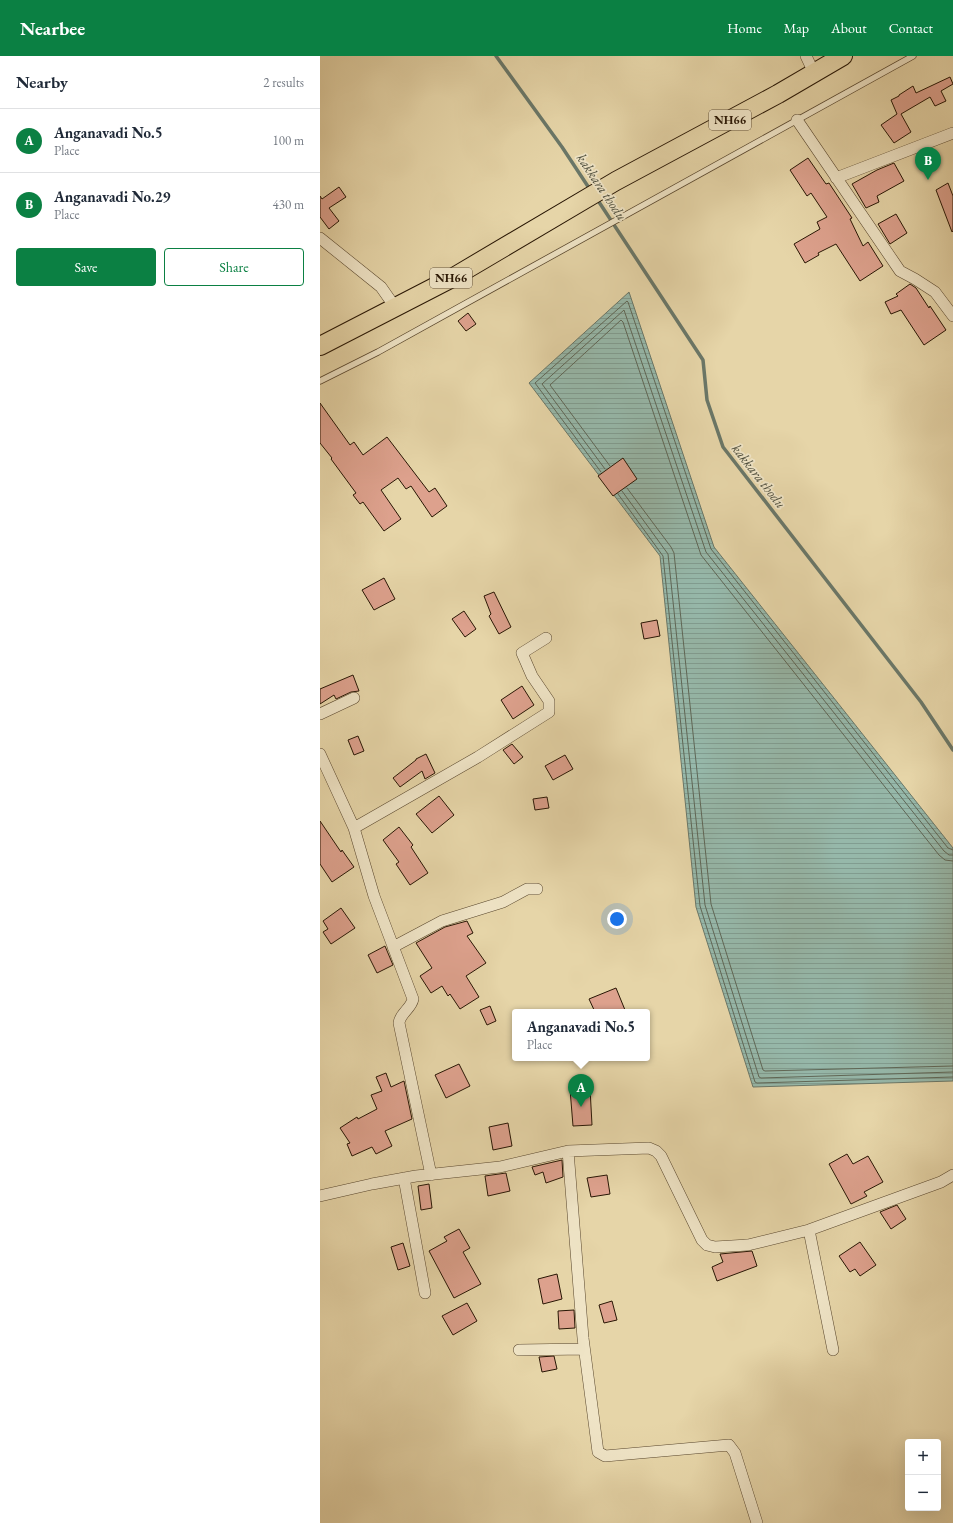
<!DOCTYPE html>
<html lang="en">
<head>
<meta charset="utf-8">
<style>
  :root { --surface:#fff; --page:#f2f2f3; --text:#1f2937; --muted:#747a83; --line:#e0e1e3; --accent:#0b8043 }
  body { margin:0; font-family:"EB Garamond",serif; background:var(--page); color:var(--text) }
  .controls { position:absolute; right:12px; bottom:12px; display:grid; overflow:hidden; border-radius:4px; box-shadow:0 4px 16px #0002 }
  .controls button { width:36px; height:36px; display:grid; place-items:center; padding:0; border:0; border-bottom:1px solid var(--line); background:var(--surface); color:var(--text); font:20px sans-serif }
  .you { position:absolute; left:297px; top:863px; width:14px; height:14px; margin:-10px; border:3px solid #fff; border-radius:50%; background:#1a73e8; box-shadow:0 0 0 6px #1a73e833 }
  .badge { display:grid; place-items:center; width:26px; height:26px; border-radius:50%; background:var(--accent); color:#fff; font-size:13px; font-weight:700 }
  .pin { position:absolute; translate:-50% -33px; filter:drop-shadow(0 1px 2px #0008) }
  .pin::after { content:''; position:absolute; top:21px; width:14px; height:12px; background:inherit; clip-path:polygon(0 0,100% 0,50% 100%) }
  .popup { position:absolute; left:192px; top:953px; width:138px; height:52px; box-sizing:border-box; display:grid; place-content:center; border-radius:4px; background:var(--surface); filter:drop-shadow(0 1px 3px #0005); font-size:13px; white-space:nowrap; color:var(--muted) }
  .popup b { font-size:15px; color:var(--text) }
  .popup::after { content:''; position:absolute; left:50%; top:100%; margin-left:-8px; border:8px solid transparent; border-top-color:var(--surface) }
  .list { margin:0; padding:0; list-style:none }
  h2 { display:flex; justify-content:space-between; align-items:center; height:52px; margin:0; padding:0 16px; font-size:17px }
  h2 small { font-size:13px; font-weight:400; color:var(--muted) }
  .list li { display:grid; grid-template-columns:26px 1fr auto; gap:12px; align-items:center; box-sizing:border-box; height:64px; padding:0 16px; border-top:1px solid var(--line) }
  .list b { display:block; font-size:15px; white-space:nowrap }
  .list p { margin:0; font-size:13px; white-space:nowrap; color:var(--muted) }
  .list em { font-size:13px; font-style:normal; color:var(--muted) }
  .actions { display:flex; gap:8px; padding:12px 16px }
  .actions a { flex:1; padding:9px 0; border:1px solid var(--accent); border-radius:4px; text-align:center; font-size:14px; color:var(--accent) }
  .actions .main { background:var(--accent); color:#fff }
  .map { position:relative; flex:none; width:633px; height:1467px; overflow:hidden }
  header { display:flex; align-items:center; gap:24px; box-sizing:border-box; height:56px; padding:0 20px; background:var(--accent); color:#fff }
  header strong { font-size:19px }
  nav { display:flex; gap:22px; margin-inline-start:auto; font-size:14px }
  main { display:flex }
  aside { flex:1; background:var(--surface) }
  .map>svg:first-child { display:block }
  .water { fill:url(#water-rules); stroke:#6a7768 }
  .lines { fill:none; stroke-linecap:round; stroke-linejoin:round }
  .shore { stroke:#5f6757; stroke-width:1 }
  .stream { stroke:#6a7768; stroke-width:3.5 }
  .building { fill:#dda18d; stroke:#281604 }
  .service-casing { stroke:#58462d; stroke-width:7 }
  .minor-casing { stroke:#58462d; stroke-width:12 }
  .trunk-casing { stroke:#281604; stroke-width:20 }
  .service { stroke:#efe4c6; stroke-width:5.5 }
  .minor { stroke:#efe4c6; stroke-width:11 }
  .trunk { stroke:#e6d5a8; stroke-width:18 }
  .labels { text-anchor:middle; stroke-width:3.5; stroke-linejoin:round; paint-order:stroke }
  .shield { fill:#efe4c6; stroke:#64543e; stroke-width:1 }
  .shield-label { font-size:12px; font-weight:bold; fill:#281604 }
  .water-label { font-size:14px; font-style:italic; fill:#4e4f3e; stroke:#efe4c6 }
</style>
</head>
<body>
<header>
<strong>Nearbee</strong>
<nav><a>Home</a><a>Map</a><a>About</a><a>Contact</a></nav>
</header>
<main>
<aside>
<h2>Nearby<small>2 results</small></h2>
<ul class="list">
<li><span class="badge">A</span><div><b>Anganavadi No.5</b><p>Place</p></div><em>100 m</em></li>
<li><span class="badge">B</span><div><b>Anganavadi No.29</b><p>Place</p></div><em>430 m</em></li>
</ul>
<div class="actions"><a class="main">Save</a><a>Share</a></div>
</aside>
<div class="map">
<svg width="633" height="1467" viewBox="0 0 633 1467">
  <defs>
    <pattern id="water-rules" width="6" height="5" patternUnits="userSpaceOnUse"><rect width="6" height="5" fill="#96b8aa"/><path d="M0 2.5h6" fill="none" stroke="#819d91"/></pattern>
  </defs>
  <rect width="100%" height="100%" fill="#e6d5a8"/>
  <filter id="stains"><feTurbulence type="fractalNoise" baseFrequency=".005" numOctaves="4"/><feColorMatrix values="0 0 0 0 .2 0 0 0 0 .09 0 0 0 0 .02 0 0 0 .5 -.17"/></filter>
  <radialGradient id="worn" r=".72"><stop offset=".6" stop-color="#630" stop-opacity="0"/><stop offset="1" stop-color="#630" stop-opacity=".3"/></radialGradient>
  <path class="water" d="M309 236 394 491 633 792V1025L433 1031 376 851 340 500 209 327Z"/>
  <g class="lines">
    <path class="shore" d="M290 410 230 329 301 264 303 266 381 499 619 799 625 804 633 805
      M285 413 222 328 304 254 386 496 624 795 629 799H633
      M281 416 215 327 307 245 308 246 391 493 628 792 633 794
      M307 432 351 491 354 497 391 848 443 1014 445 1015 633 1010
      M302 435 348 498 385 849 439 1021 441 1022 633 1016
      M298 438 343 500 380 850 435 1026 437 1027 633 1021"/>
    <path class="stream" d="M176 0 242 91 271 135
      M277 143 383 304 387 344 403 391 601 646 633 694"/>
  </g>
  <path class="building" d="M630 21 633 28 621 35 626 45 615 50 610 41 581 58 591 76 574 87 561 69 577 58 571 44 579 40V39L593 30 596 37Z
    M488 102 506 128 509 127 532 162 530 163 543 190 548 186 563 210 540 225 516 188 498 197 499 199 485 207 474 188 500 173 497 166 507 161 491 137 487 140 470 114Z
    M574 107 584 125 557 140 559 146 546 152 532 128 557 114Z
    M628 127 633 140V175L632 176 616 134Z
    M19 131 26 141 9 152 19 165 9 173 0 161V140L2 143Z
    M576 158 587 177 570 188 558 168Z
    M590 228 596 232 609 252 610 250 626 274 604 289 581 254 571 258 565 246 578 240 576 238Z
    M148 257 156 268 146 275 138 265Z
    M0 347 30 389 34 386 43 399 67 381 109 436 115 432 127 450 112 461 91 430 86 433 78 422 61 434 81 463 64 475 43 446 40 448 33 439 36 437 11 403 12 402 0 387Z
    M303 402 317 423 293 440 278 420Z
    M64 522 75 543 54 554 42 534Z
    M174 536 191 571 179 578 169 560 171 558 164 540Z
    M144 555 156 573 145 581 132 563Z
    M337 564 340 580 324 583 321 567Z
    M33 619 39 635 31 636 16 643 14 639 0 648V633Z
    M202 630 214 649 193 663 181 644Z
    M38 680 44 695 34 699 28 684Z
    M192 688 203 701 194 708 183 694Z
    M106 698 115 717 105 723 102 715 80 731 73 722 96 704V703Z
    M245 699 253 713 233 724 225 710Z
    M119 740 134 759 112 777 96 758Z
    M227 741 229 752 215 754 213 743Z
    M0 765 21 796 22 794 34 811 12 826 0 808Z
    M79 771 93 789 91 791 108 817 90 829 76 808 79 806 63 784Z
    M21 852 35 872 11 888 3 876 8 873 3 865Z
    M147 865 153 877 147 880 166 907 146 920 159 941 140 953 130 938 128 940 122 930 111 937 100 920 112 912 96 887 125 871Z
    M65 890 73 909 57 917 48 899Z
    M296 932 305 954 300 956H275L269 943Z
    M170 950 176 965 167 969 160 954Z
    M139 1008 150 1030 126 1042 115 1019Z
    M66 1017 71 1031 84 1025 92 1063 65 1075 72 1090 56 1098 52 1091 32 1100 27 1088 30 1087 20 1072 37 1061 38 1063 57 1053 51 1039 62 1035 56 1021Z
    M270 1032 272 1069 253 1070 250 1033Z
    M188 1067 192 1090 173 1094 169 1071Z
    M527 1098 533 1108 548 1100 563 1126 544 1136 547 1140 531 1148 509 1108Z
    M242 1104 243 1121 226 1127 223 1116 215 1119 212 1111Z
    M186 1117 190 1135 168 1140 165 1120Z
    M287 1119 290 1138 271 1141 267 1122Z
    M109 1128 112 1152 101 1154 98 1130Z
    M577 1149 586 1163 571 1173 560 1156Z
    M139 1173 150 1192 143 1196 161 1228 134 1242 109 1195 127 1185 124 1181Z
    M540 1186 556 1209 540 1220 535 1213 530 1216 519 1200Z
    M83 1187 90 1210 78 1214 71 1191Z
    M432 1195 437 1210 397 1225 392 1211 403 1206 400 1198Z
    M237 1218 242 1243 223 1248 218 1223Z
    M292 1245 297 1264 284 1267 279 1249Z
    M147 1247 157 1265 133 1279 122 1260Z
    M254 1254 255 1272 239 1273 238 1255Z
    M234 1300 237 1313 222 1316 219 1301Z"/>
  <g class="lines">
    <defs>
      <path id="service" d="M0 325 58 296 593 0"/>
      <path id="minor" d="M486 0 494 17
        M477 64 580 215 595 223 615 236 633 260
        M516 122 633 77
        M0 182 61 231 75 251
        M0 658 34 642
        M0 698 34 772 54 840 93 943C91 953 80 957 79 967L111 1119
        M34 772 158 701 229 656V645L212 620 202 597 226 582
        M73 891 122 865 183 846 207 833H217
        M248 1095 263 1282 278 1396 285 1400 409 1389 415 1397 437 1467
        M84 1122 105 1237
        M0 1140 52 1128 96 1120 180 1111 248 1095 329 1092 336 1095 341 1100 382 1184 387 1189 395 1191 428 1189 489 1174 621 1126 633 1119
        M489 1174 513 1294
        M199 1294 264 1293"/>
      <path id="trunk" d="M0 290 132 222 296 125 458 38 523 0"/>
    </defs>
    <use href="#service" class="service-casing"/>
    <use href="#minor" class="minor-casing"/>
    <use href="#trunk" class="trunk-casing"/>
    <use href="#service" class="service"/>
    <use href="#minor" class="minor"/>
    <use href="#trunk" class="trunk"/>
  </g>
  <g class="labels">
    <g class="shield">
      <rect x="389" y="54" width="42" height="20" rx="3"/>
      <rect x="110" y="212" width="42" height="20" rx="3"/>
    </g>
    <g class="shield-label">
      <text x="410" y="68">NH66</text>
      <text x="131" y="226">NH66</text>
    </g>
    <g class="water-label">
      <text transform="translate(282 131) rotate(56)" y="5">kakkara thodu</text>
      <text transform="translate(439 420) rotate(52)" y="5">kakkara thodu</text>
    </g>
  </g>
  <rect width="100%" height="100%" filter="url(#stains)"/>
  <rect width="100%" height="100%" fill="url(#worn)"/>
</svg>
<div class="controls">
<button>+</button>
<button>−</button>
</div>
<div class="you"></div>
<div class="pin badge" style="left:261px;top:1051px">A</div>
<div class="popup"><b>Anganavadi No.5</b>Place</div>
<div class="pin badge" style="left:608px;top:124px">B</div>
</div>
</main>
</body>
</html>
